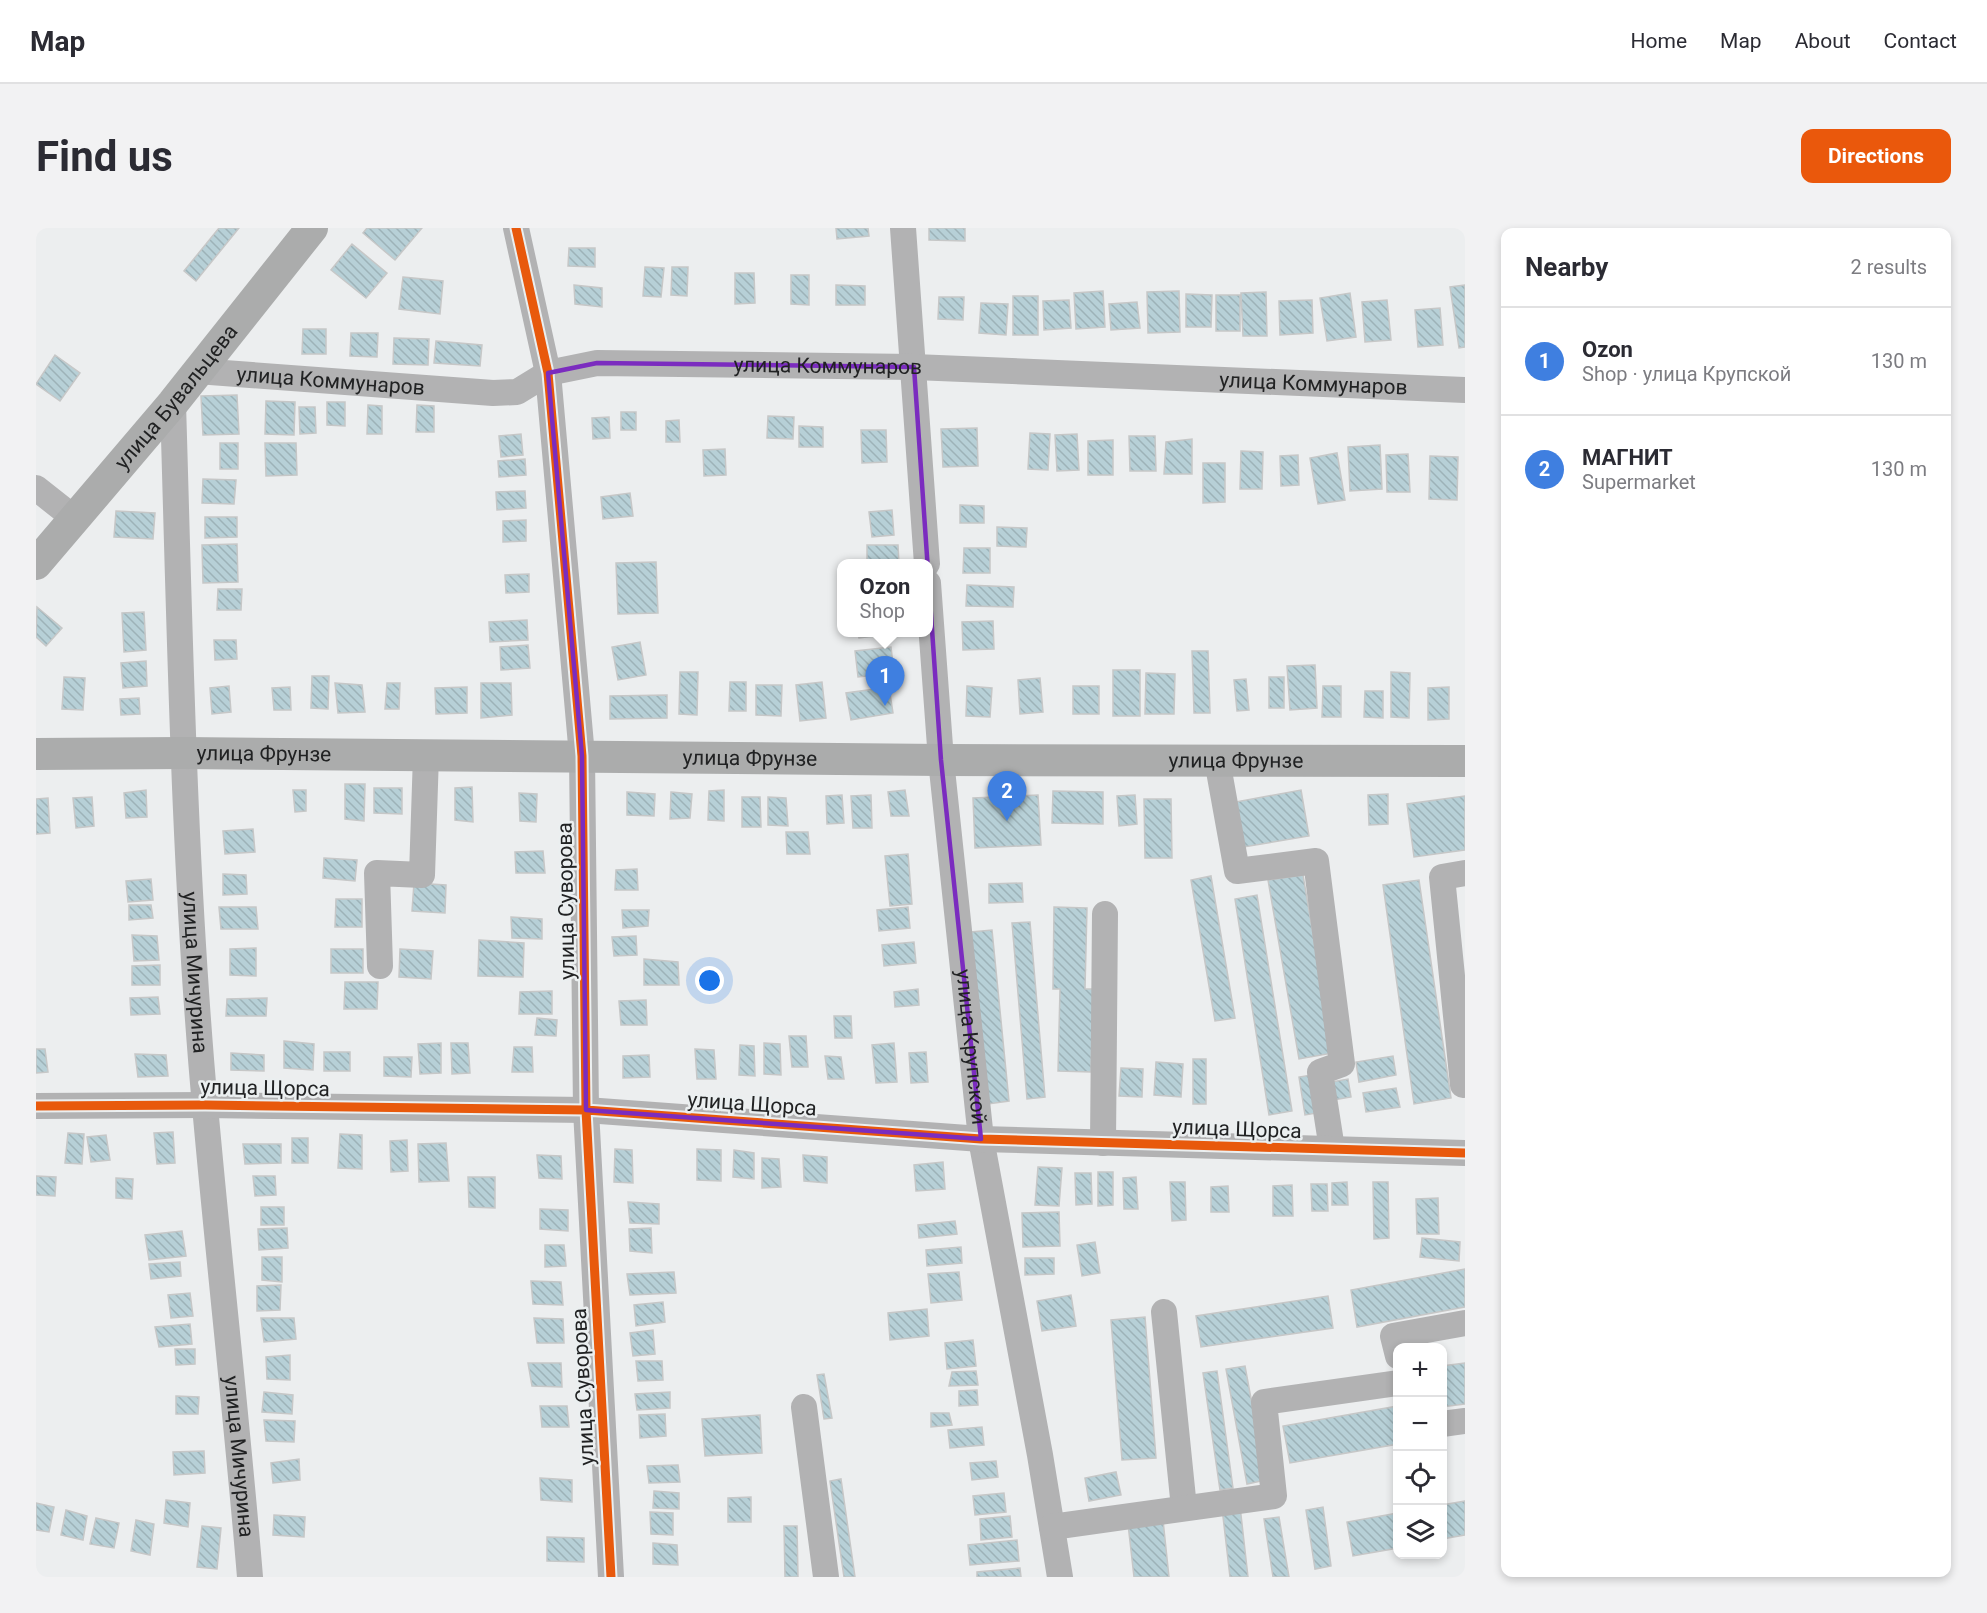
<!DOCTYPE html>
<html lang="en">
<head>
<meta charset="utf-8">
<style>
  :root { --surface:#fff; --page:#f2f2f3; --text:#2b2b33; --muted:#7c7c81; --line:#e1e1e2; --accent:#ea580c }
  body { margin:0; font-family:Roboto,sans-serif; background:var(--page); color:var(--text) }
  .controls { position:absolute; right:18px; bottom:18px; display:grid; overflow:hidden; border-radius:12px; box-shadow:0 3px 9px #0003 }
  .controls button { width:54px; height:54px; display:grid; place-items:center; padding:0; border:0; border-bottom:2px solid var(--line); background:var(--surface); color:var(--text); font:30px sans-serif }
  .you { position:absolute; left:674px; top:753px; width:21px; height:21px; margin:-15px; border:4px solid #fff; border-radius:50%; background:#1a73e8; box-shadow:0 0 0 9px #1a73e833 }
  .badge { display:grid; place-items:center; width:39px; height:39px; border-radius:50%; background:var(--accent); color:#fff; font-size:20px; font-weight:700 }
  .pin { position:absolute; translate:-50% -50px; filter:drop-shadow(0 2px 3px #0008) }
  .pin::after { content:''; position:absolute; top:32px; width:21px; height:18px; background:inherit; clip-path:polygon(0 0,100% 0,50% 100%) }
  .popup { position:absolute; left:801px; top:331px; width:96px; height:78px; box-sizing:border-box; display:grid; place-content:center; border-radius:12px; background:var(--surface); filter:drop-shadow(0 2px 4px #0005); font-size:20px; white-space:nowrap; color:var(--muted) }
  .popup b { font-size:22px; color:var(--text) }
  .popup::after { content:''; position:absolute; left:50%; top:100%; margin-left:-12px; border:12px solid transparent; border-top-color:var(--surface) }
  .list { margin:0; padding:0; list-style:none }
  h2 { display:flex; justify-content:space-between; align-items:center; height:78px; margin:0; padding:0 24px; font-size:26px }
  h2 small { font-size:20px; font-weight:400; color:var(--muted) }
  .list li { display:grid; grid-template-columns:39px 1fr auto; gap:18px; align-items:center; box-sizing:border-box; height:108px; padding:0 24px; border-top:2px solid var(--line) }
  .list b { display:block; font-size:22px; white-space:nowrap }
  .list p { margin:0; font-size:20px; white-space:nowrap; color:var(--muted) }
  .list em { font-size:20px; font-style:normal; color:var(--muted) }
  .icon { flex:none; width:33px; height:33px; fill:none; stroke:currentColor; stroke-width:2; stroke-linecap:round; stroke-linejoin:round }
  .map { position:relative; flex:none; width:1429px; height:1349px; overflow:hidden; border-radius:12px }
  header { display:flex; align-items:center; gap:36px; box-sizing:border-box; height:84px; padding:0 30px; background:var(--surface); border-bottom:2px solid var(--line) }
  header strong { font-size:28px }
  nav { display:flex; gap:33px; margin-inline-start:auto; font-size:21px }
  .intro { display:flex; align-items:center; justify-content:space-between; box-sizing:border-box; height:144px; padding:0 36px }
  h1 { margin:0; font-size:42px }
  .button { padding:15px 27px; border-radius:12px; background:var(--accent); color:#fff; font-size:21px; font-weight:700 }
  main { display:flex; gap:36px; padding:0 36px }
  aside { flex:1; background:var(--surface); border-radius:12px; box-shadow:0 3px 9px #0003 }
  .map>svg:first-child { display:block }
  .building { fill:url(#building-back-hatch); stroke:#c6c7c7; stroke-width:1.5 }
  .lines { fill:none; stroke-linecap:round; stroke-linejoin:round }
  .minor { stroke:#b2b2b3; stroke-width:26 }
  .major { stroke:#abacac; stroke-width:32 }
  .cycleway-casing { stroke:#ebeff0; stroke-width:13 }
  .cycleway { stroke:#e8590c; stroke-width:9 }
  .marked { fill:none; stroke:#7b2cbf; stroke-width:4.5; stroke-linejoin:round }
  .labels { text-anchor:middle; stroke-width:5; stroke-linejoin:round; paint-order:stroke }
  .street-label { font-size:21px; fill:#212223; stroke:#ebeff0 }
</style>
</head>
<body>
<header>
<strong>Map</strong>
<nav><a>Home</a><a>Map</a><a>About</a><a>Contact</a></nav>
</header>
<div class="intro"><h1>Find us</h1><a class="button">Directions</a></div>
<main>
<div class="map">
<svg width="1429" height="1349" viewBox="0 0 1429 1349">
  <defs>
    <pattern id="building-back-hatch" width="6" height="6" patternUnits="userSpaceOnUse" patternTransform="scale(1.5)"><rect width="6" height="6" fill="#b7d0d7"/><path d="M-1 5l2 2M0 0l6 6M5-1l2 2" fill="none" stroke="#9db2b8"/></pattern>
  </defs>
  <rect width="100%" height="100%" fill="#eceeef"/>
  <path class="building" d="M183 0H203L160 53 148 43Z
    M331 0H386L359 32 327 5Z
    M800 0H832L833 8 801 11Z
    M893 0H929V13L893 12Z
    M316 16 351 45 330 70 295 42Z
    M533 20H559V39L532 38Z
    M609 39 628 40 625 69 607 68Z
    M636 39H652L651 68 635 67Z
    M699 45H718L719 75 699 76Z
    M755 47H773V77L755 76Z
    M367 49 407 53 404 86 363 81Z
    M538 57 566 60V79L539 76Z
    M800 57 829 58V77H800Z
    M1429 57V119L1423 120 1414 59Z
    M1067 63 1069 99 1040 101 1038 65Z
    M1143 63 1144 104 1112 105 1111 64Z
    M1230 64 1231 108H1207L1205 65Z
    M1314 65 1320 109 1291 113 1284 70Z
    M1150 66 1176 67 1175 99H1150Z
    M1180 67H1204V103H1180Z
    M977 68H1002V107H977Z
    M903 69H928L927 92 902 91Z
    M1033 72 1035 100 1008 102 1007 73Z
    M1276 72 1277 105 1244 107 1243 73Z
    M1351 72 1355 112 1329 114 1326 74Z
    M1101 74 1104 100 1075 102 1073 76Z
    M945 75 972 76 970 107 943 105Z
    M1404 80 1407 117 1382 119 1379 82Z
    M267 101H290V126H266Z
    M315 105H342L341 129 314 128Z
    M358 110 393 111 392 137 357 136Z
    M400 113 446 117 444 138 398 135Z
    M19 127 44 145 24 173 0 156Z
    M201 167 203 206 167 207 165 168Z
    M230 173 259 174 258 207 229 206Z
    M291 174H309V198L291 197Z
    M332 177 346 178V206H331Z
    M381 177 398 178V204H380Z
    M263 179H279L280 205 264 206Z
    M585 184H600V202H585Z
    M732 188 758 189 757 211 731 210Z
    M573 189 574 210 557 211 556 190Z
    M643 192 644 214H630V193Z
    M763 198 787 199V219H763Z
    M941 200 942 238 907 239 905 201Z
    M825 202H850L851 234 826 235Z
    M994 205 1014 206 1012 242 992 241Z
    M485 206 487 227 465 229 463 208Z
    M1041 206 1043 242 1021 243 1019 207Z
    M1093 208H1119L1120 243H1094Z
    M1156 211V246H1128L1130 214Z
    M1077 212V247H1052V213Z
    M184 215H202V241H184Z
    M229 215H260L261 247 230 248Z
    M1344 217 1346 261 1314 263 1312 219Z
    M689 221 690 247 668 248 667 222Z
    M1205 223 1227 224 1226 261H1204Z
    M1301 225 1309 272 1282 276 1274 230Z
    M1372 226 1374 264H1351L1350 227Z
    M1262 227 1263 257 1245 258 1244 228Z
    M1394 228 1422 229 1421 272 1393 271Z
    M489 231 490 247 463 249 462 233Z
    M1167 235H1189V274L1167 275Z
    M167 251 200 252 198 276 166 275Z
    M489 263 490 280 461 282 460 264Z
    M594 265 597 288 567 291 565 269Z
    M924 277 948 278V295H924Z
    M856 282 858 307 836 309 833 284Z
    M80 283 119 285 117 311 78 309Z
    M169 289H201V309L169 310Z
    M490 292V313L467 314V293Z
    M961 299 991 300 990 319 961 318Z
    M201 316 202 354 167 355 166 317Z
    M831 317H862L863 336H831Z
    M928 320H954V345H927Z
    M620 334 622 385 582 386 580 335Z
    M493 346V364L470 365 469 347Z
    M931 357 978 359 977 379 930 378Z
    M182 361H206L205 382H181Z
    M1 379 26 400 10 418 0 409Z
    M108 384 110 422 88 424 86 385Z
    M491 392 492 412 454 414 453 394Z
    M957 393 958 421 927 422 926 394Z
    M822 404H855L856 406 823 410Z
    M178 412H200L201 431 179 432Z
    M604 414 610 447 582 452 576 419Z
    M492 417 494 440 465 442 464 419Z
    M855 419 858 445 822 449 819 423Z
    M1156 423H1172L1174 485H1158Z
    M110 433 111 458 87 460 85 435Z
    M1279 437 1281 480 1254 482 1251 438Z
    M1077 442H1104V488H1077Z
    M644 444H662L661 487 643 486Z
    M1355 444 1374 445 1373 490 1355 489Z
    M1110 445 1139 446 1138 486H1109Z
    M276 448H293L292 481 275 480Z
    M28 449 49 450 47 482 26 481Z
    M1233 449H1248V480H1233Z
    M1004 450 1007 484 984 486 982 452Z
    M1210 451 1213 482 1201 483 1198 452Z
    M694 454H710V483H693Z
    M786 454 790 490 764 493 760 457Z
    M299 455 326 457 329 484 302 485Z
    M351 455H364L363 481H349Z
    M445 455H475L476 487 445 490Z
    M720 457H746L745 488 720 487Z
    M193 458 195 484 176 486 174 460Z
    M931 458 956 460 954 489 930 488Z
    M1037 458H1063V486H1037Z
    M1287 458H1305V489H1286Z
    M254 459 255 482H238L236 460Z
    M431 459V485L400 486 399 460Z
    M853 459 857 485 815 492 810 465Z
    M1413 459V491L1392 492V460Z
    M1329 463H1347V490L1328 489Z
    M631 467V490L574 491V468Z
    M103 470 104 486 85 487 84 471Z
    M309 556H329L328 593 309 591Z
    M436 559 437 594 419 592V560Z
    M338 560H366V586L338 585Z
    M110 562 111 589 90 590 88 565Z
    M257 562H270V583L259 584Z
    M688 562V593L672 592 673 563Z
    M869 562 873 588H855L852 564Z
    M1265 562 1273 608 1202 620 1194 575Z
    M1017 563 1067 564V596L1016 595Z
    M591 564 619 566 618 588 591 587Z
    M635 564 656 566 654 590 634 591Z
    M483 565 501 566 500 594 484 593Z
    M1352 566V596L1333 597 1332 567Z
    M806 567 808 595 791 596 790 568Z
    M835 567 836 600H817L815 568Z
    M1002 567 1005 617 939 620 937 570Z
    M1099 567 1101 596 1083 598 1081 568Z
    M1429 568V622L1378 629 1371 576Z
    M56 569 58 598 40 600 37 570Z
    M706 569H724L725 599H706Z
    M732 569 750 570 752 598 732 597Z
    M12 570 14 605 0 606V571Z
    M1108 571H1135L1136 630H1109Z
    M217 601 219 624 189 626 187 603Z
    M750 604H772L774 626H751Z
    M507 623 509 645H480L479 624Z
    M872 626 876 676 854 678 849 628Z
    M288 630 321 632 319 653 287 650Z
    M601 641 602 662H579L580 642Z
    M187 646 210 647 211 666 187 667Z
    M1267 647 1297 825 1263 831 1232 652Z
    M1175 648 1199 790 1179 793 1155 652Z
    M115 651 117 672 92 674 90 653Z
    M1383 652 1415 870 1378 876 1347 657Z
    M378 655 410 657 409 685 376 683Z
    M986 655 987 674 953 675V656Z
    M1221 667 1256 883 1233 887 1199 671Z
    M300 671H326V699H299Z
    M93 677H115L117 690 93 692Z
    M183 679H220L222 701H185Z
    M872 679 874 700 843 703 841 682Z
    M1018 679 1051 680 1049 761H1057L1055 844 1022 843 1024 761H1017Z
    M586 682H613L612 698 587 700Z
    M475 689 506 691V711L476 710Z
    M994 694 1009 869 991 871 976 695Z
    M956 702 973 873 952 876 935 704Z
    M96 707 121 708 123 732 98 733Z
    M600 708 601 727 578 728 576 709Z
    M443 712 488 715 487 749 442 748Z
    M878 714 880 735 848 738 846 717Z
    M220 720V748L194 747V721Z
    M295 721H327V745H295Z
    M364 721 397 723 395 751 363 749Z
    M608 731 642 734 643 757H608Z
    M124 737V757H96V738Z
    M309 754H342L341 781H308Z
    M882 761 883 777 859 779 858 764Z
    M516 763V786H483L484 764Z
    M122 769 124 786 95 787 94 770Z
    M231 770 230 788H190L191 771Z
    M610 772 611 797H585L583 773Z
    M798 788H815L816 810H799Z
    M501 790 521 792 520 808 499 807Z
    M753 808H770L772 839H756Z
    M248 813 278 816 277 842 248 840Z
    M405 815V845L384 846 382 816Z
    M415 815H432L434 845 416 846Z
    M728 815 744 816 745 847 728 846Z
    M858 815 861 854 840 855 836 817Z
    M704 817 718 818 719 848 703 847Z
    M478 819H496L497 844H476Z
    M0 821H9L12 844 0 845Z
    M659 821 678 822 680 851H661Z
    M288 824H314V843H288Z
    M890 824 892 854 875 855 873 825Z
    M195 825 228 827V843L195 842Z
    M99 826 130 827 132 848 102 849Z
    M613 827 614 849 587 850V828Z
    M789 828 805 829 808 851H792Z
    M1357 828 1360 847 1323 854 1320 834Z
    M348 829H376L375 849 348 848Z
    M1157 831H1170V876H1157Z
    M1120 834 1147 836 1145 869 1118 867Z
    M1085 840 1107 841 1106 869 1083 868Z
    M1281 846 1287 884 1269 887 1263 849Z
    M1312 851 1315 869 1298 872 1295 854Z
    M1360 860 1364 879 1330 884 1327 865Z
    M137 904 139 935 121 936 118 905Z
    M32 905 48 906 46 936 29 935Z
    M304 906 326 907V941L302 940Z
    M70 907 74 932 55 934 51 909Z
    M256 910H272V935H256Z
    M371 912 372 943 355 944 354 913Z
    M410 915 413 953 383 954 382 916Z
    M207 916H245V935L209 936Z
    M579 921 596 922 597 955 578 954Z
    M661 921 685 922V953L661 952Z
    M698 922 718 925V951L697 949Z
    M501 927 525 928 526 951 503 950Z
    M767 927 791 929V955L768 953Z
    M726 930 743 931 745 959 726 960Z
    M907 934 909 961 880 963 878 937Z
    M1002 939 1026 940 1023 978 999 977Z
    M1062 944H1077V977L1062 978Z
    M1039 945H1055L1056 976 1040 977Z
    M0 948 20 949 19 968 0 967Z
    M217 948H239L240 967 219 968Z
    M432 949H459V980L433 979Z
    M1100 949 1102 981H1088L1087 950Z
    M80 950 97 951 96 971 80 970Z
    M1134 954H1149L1150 992 1136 993Z
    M1311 954 1312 977H1296V955Z
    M1337 954H1352L1353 1010 1338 1011Z
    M1275 956H1291L1292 983H1276Z
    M1256 957 1257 988H1237V958Z
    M1192 958 1193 984H1175V959Z
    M1402 970 1403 1006H1381L1380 971Z
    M592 974 623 976V996L594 995Z
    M225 979H248V997H225Z
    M504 981 532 982V1003L504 1001Z
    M1023 984 1024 1018 987 1019 986 985Z
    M919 993 921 1006 883 1010 882 997Z
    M251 1000 252 1020 223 1022 222 1001Z
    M615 1000 616 1025 594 1023 593 1001Z
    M146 1003 150 1028 113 1032 109 1007Z
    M1386 1010 1424 1014 1423 1033 1384 1029Z
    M1059 1014 1064 1045 1046 1048 1041 1017Z
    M509 1017H528L530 1038 509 1039Z
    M925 1019 926 1035 891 1038 890 1022Z
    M226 1029H246V1054L226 1052Z
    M989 1030H1018V1046L989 1047Z
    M144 1034 145 1048 115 1051 113 1036Z
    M1429 1041V1079L1321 1099 1315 1062Z
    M638 1044 640 1065 594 1067 591 1046Z
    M923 1044 926 1072 895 1075 892 1046Z
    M495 1053 525 1054 527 1077 497 1076Z
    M245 1057 244 1082 221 1083V1058Z
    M154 1065 157 1088 135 1090 132 1067Z
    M1035 1067 1040 1098 1006 1103 1001 1073Z
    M1292 1068 1297 1100 1165 1119 1160 1088Z
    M627 1074 629 1094 600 1098 598 1077Z
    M891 1081 893 1108 854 1112 852 1085Z
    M1109 1089 1120 1230 1086 1232 1075 1092Z
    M225 1090H258L260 1111 228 1114Z
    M498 1090 527 1091 528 1115H501Z
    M154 1096 156 1116 123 1119 119 1099Z
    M617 1102 619 1126 597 1128 594 1105Z
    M937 1112 940 1138 911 1141 909 1115Z
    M139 1121H159V1136L140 1137Z
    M254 1127V1152L231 1151 230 1129Z
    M600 1133H626L627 1152 602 1153Z
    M492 1135H525L526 1159 496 1158Z
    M1429 1135V1176L1406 1179V1138Z
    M1209 1138 1230 1252 1211 1256 1190 1141Z
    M940 1143 942 1157 913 1158 916 1144Z
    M1181 1143 1197 1260 1184 1262 1167 1145Z
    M788 1146 796 1190 788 1191 781 1147Z
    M941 1162 942 1177 923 1178V1163Z
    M228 1164 257 1167 256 1186 226 1184Z
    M634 1164V1180L601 1182 599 1166Z
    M140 1168 163 1169 162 1186H140Z
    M504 1178H531L533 1199H506Z
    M1362 1178V1216L1254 1235 1247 1198Z
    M895 1185H913L916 1197 895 1199Z
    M629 1186 630 1208 604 1210 603 1187Z
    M724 1187 726 1225 669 1228 666 1191Z
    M228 1192 259 1193 258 1214 230 1213Z
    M946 1199 948 1217 914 1220 912 1202Z
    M168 1223 169 1245 138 1247 137 1224Z
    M263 1231 264 1252 237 1255 235 1235Z
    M960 1233 962 1249 936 1252 934 1235Z
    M642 1237 644 1254 613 1255 611 1238Z
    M1080 1244 1085 1267 1053 1273 1049 1250Z
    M504 1250 536 1252V1274L505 1272Z
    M805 1251 819 1349H808L794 1253Z
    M618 1263 643 1265V1281L617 1280Z
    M968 1265 970 1284 939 1287 937 1268Z
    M715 1269V1294H692V1270Z
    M130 1272 154 1275 152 1299 128 1295Z
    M1429 1273V1307L1406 1311V1277Z
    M0 1275 18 1279 13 1304 0 1302Z
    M1204 1278 1212 1349H1194L1186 1280Z
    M1287 1279 1295 1338 1279 1341 1270 1282Z
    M30 1282 51 1288 47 1312 25 1307Z
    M614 1284 637 1285V1307L615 1306Z
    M1362 1285V1320L1317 1328 1311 1294Z
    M238 1287 269 1289 268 1309 237 1307Z
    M974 1288 976 1309 945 1312 944 1291Z
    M1243 1289 1253 1349H1237L1228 1291Z
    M60 1290 83 1295 78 1320 54 1316Z
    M100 1292 118 1296 114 1327 95 1323Z
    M1127 1292 1133 1349H1098L1092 1296Z
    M166 1298 185 1300 181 1341 161 1339Z
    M748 1298H761L762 1349H749Z
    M511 1309 548 1310V1334L511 1333Z
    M981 1312 983 1333 934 1337 932 1317Z
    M617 1315 641 1317 642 1337 617 1336Z
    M984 1340 985 1349H941V1344Z"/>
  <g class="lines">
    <g class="minor">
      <path d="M480 0 512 145 546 528 550 882 575 1349"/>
      <path d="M867 0 891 336"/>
      <path id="s1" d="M161 143 457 165 481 164 512 145 561 135 878 139 1429 162"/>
      <path id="s2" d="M137 175C144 410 148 645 169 878 183 1035 201 1192 214 1349"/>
      <path d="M0 260 38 290"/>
      <path id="s3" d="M892 355 905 532 945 911 1004 1227 1024 1349"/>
      <path d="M1181 532 1201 643 1280 633 1306 836 1284 844 1296 921"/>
      <path d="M344 738 341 645 386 647 390 527"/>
      <path d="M1427 857 1406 649 1429 645"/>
      <path d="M0 878 169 877 550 882 945 911 1429 925"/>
      <path d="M1067 915 1069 686"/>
      <path d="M1128 1084 1148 1280"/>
      <path d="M1362 1128 1357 1108 1429 1095"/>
      <path d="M768 1179 790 1349"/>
      <path d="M1406 1196 1429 1193"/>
      <path d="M1016 1299 1238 1268 1228 1174 1362 1155"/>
    </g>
    <g class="major">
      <path id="s4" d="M0 336 137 175 276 0"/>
      <path id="s5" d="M0 526 147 525 905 532 1429 533"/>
    </g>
    <defs>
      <path id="cycleway" d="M480 0 512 145 546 528 550 882 575 1349
        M0 878 169 877 550 882 945 911 1429 925"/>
    </defs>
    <use href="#cycleway" class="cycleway-casing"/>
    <use href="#cycleway" class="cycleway"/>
  </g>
  <path class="marked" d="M561 135 878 139 905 532 945 911 550 882 546 528 512 145Z"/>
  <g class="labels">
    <g class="street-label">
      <text dy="7" stroke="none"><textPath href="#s1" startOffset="638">улица Коммунаров</textPath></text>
      <text dy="7" stroke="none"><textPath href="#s1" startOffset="134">улица Коммунаров</textPath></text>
      <text dy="7" stroke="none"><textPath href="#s1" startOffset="1124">улица Коммунаров</textPath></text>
      <text dy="7" stroke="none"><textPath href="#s4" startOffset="218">улица Бувальцева</textPath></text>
      <text dy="7" stroke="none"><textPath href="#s5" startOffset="228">улица Фрунзе</textPath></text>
      <text dy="7" stroke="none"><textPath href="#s5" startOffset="714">улица Фрунзе</textPath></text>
      <text dy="7" stroke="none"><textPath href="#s5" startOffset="1200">улица Фрунзе</textPath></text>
      <text transform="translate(530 673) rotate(-91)" y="7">улица Суворова</text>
      <text dy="7" stroke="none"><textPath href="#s2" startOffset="570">улица Мичурина</textPath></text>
      <text dy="7" stroke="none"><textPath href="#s3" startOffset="466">улица Крупской</textPath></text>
      <text transform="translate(229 860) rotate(1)" y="7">улица Щорса</text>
      <text transform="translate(716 876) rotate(4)" y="7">улица Щорса</text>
      <text transform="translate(1201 901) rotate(2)" y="7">улица Щорса</text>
      <text transform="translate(547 1159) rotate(-93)" y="7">улица Суворова</text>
      <text dy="7" stroke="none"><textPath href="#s2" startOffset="1056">улица Мичурина</textPath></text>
    </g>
  </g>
</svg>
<div class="controls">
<button>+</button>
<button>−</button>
<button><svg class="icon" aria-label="locate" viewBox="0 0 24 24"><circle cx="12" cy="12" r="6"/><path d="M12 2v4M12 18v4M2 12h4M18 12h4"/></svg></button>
<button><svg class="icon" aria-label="layers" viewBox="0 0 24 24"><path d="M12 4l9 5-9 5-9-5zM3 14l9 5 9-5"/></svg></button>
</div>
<div class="you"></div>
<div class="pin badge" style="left:849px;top:478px;background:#3f7fe0">1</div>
<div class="popup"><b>Ozon</b>Shop</div>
<div class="pin badge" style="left:971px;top:593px;background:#3f7fe0">2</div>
</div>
<aside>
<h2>Nearby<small>2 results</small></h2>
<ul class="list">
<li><span class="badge" style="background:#3f7fe0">1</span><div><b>Ozon</b><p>Shop · улица Крупской</p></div><em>130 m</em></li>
<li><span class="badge" style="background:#3f7fe0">2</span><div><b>МАГНИТ</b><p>Supermarket</p></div><em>130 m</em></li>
</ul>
</aside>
</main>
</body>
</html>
